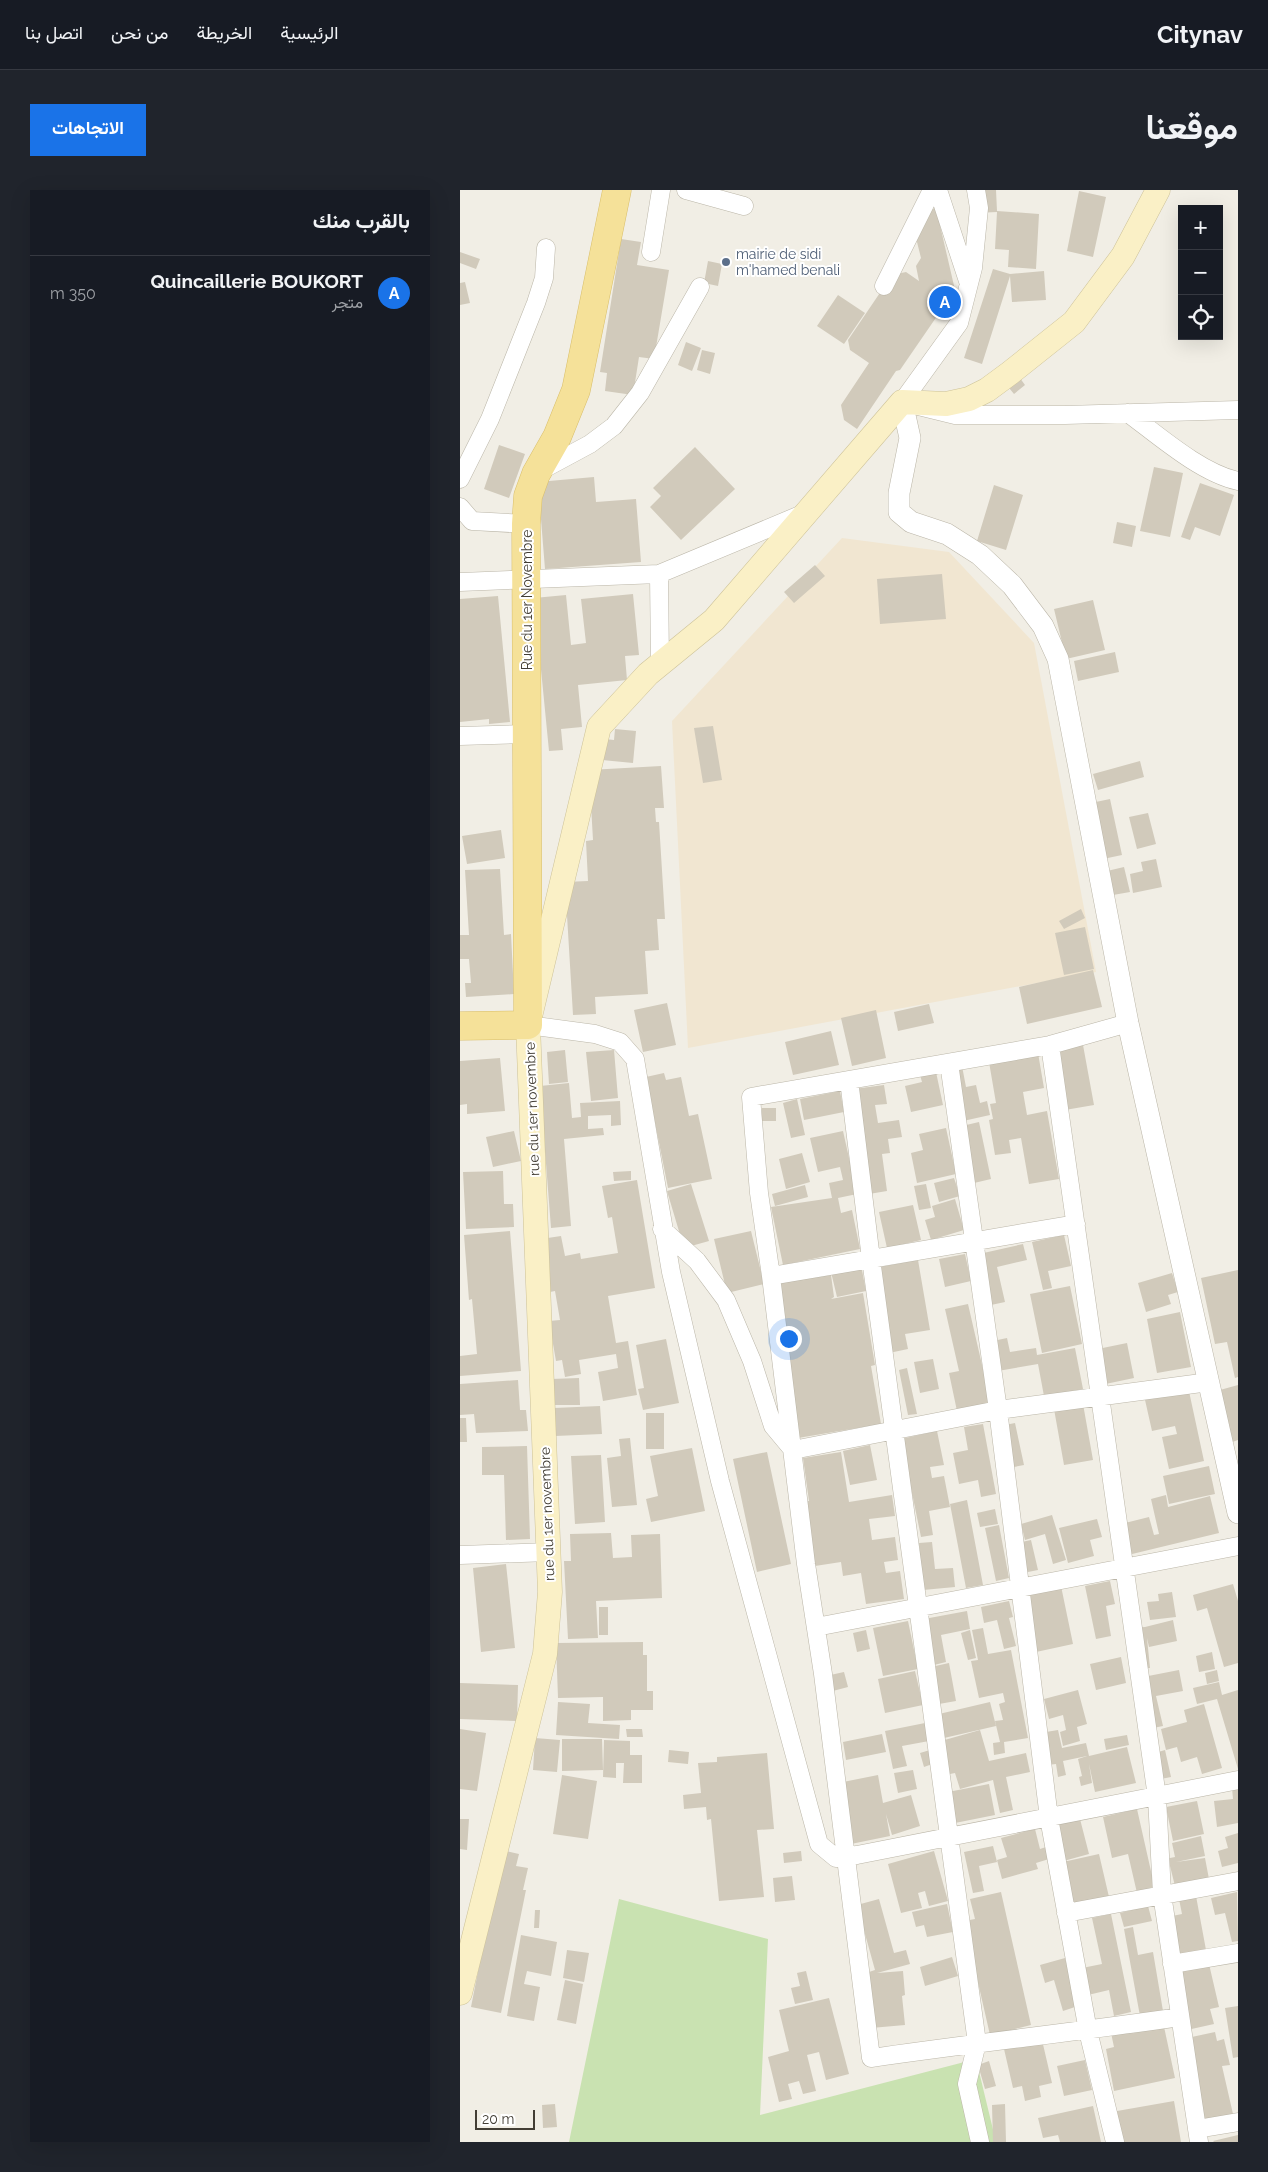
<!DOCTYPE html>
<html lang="ar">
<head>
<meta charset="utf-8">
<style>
  :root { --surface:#171b24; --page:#20242c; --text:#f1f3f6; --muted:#9ea1a6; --line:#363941; --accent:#1a73e8 }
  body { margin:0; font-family:Raleway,Vazirmatn,sans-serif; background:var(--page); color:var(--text); direction:rtl }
  .controls { position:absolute; right:15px; top:15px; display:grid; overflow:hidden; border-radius:0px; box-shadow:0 5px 20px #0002 }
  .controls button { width:45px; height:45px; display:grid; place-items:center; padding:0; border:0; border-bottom:1px solid var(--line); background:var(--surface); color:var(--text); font:25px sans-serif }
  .scale { position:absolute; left:15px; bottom:12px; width:60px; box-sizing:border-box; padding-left:5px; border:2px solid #433e35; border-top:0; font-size:14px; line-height:18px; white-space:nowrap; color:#433e35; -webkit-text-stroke:4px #fff; paint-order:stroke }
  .you { position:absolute; left:328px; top:1148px; width:18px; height:18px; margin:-12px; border:4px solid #fff; border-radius:50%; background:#1a73e8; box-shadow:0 0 0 8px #1a73e833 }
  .badge { display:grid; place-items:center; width:32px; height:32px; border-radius:50%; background:var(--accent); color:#fff; font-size:16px; font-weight:700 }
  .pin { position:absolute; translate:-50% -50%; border:2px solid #fff; box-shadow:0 1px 5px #0006 }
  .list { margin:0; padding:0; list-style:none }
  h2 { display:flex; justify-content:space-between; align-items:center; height:65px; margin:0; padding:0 20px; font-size:21px }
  h2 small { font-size:16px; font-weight:400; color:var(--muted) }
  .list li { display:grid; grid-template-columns:32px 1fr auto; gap:15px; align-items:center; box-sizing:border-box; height:75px; padding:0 20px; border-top:1px solid var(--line) }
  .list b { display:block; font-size:19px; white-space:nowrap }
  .list p { margin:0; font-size:16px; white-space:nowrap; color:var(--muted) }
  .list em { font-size:16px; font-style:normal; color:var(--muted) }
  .icon { flex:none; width:28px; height:28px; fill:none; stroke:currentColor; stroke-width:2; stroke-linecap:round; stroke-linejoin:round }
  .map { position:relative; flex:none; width:778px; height:1952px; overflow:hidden; direction:ltr; border-radius:0px }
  header { display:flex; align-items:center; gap:30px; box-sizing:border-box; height:70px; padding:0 25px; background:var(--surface); border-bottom:1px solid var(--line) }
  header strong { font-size:24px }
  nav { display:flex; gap:28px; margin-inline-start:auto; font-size:18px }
  .intro { display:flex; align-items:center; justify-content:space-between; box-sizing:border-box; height:120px; padding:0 30px }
  h1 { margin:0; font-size:35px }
  .button { padding:12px 22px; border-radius:0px; background:var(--accent); color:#fff; font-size:18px; font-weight:700 }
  main { display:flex; gap:30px; padding:0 30px }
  aside { flex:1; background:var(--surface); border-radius:0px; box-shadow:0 5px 20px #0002 }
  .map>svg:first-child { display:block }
  .commercial { fill:#f1e6d1 }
  .green { fill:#c9e2b1 }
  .building { fill:#d1cabb }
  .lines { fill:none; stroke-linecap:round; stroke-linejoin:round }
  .minor-casing { stroke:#bbb6a8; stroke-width:19 }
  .tertiary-casing { stroke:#bbb6a8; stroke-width:22 }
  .secondary-casing { stroke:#cdc298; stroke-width:25 }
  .primary-casing { stroke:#d9bf6b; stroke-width:29 }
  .minor { stroke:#fff; stroke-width:18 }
  .tertiary { stroke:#fff; stroke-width:21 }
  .secondary { stroke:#faf0c6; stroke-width:24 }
  .primary { stroke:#f5e199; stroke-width:28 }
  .service-dot { fill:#5c6f8a; stroke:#fff; stroke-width:2 }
  .labels { text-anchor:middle; stroke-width:4; stroke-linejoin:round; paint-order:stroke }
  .service-label { font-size:14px; fill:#4e5e75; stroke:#fff; text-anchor:start }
  .street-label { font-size:14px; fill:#433e35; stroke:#fff }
</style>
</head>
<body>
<header>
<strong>Citynav</strong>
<nav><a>الرئيسية</a><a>الخريطة</a><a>من نحن</a><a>اتصل بنا</a></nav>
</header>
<div class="intro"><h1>موقعنا</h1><a class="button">الاتجاهات</a></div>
<main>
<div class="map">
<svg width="778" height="1952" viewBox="0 0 778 1952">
  <rect width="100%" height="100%" fill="#f1eee5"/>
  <path class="commercial" d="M382 348 489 362 574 453 636 782 228 858 212 531Z"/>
  <path class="green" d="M159 1709 308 1749 300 1925 516 1869 536 1952H109Z"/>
  <path class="building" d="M514 0H536L537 21 579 24 576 79 548 77 549 60 535 59 537 22 515 23Z
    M619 1 646 7 633 67 607 61Z
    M476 18 495 100 440 180 436 181 397 239 384 230 381 215 409 173 390 160 388 150 432 85 446 82 459 91 456 76 461 68 457 52 451 47 469 20Z
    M161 49 181 52 177 75 209 80 194 169 179 167 173 205 145 201 147 183 140 182Z
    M0 62 20 69 16 79 0 73Z
    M248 71 262 74 258 96 244 93Z
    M533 79 550 84 584 81 586 110 552 112 550 86 522 174 504 168Z
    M5 92 10 113 0 115V93Z
    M378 105 405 123 384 154 357 136Z
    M226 152 241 158 232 181 218 175Z
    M242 160 255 163 250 184 237 180Z
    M557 184 565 195 554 204 545 193Z
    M39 255 65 264 49 308 24 299Z
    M235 257 275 299 221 350 190 317 201 306 193 298Z
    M694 277 723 283 710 347 680 341Z
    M134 287 136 312 176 309 181 372 85 379 78 292Z
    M740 293 774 305 760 346 735 337 730 350 721 347Z
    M534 295 563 305 546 360 517 351Z
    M657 332 676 336 672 357 653 353Z
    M355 375 365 386 334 413 324 402Z
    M482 384 486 429 420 434 417 389Z
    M173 404 179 465 165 466 167 490 118 495 122 537 101 539 103 560 89 561 74 408 106 405 111 455 126 453 121 409Z
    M38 406 50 532 29 534V529L0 532V409Z
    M633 410 645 460 606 469 594 419Z
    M655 462 659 482 618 491 614 471Z
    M253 536 262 590 243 593 234 538Z
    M155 539 176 541 173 573 142 570 145 549 154 550Z
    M680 571 684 587 638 600 633 584Z
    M201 576 204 618H195L196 632H199L205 729H197L199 760 185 761 188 804 135 807 136 824 113 825 105 692 128 691 126 651 133 650 129 580Z
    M650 609 662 665 643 669 631 613Z
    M688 623 696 654 677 659 669 627Z
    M41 640 45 668 7 674 2 646Z
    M696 669 702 697 673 703 670 684 683 681 681 672Z
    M664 677 670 702 653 705 647 681Z
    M40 679 44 745 51 744 54 804 6 807 5 793H11L9 769H0V745H9L5 680Z
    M621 719 625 728 604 739 599 731Z
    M625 737 634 779 604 785 595 743Z
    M633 780 642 817 567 834 559 797Z
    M207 813 216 855 183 862 174 820Z
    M469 814 474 833 438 841 434 822Z
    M416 820 426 868 392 876 381 828Z
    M371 841 379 875 333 885 325 852Z
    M623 855 634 915 605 920 594 860Z
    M105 860 108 892 89 894 87 862Z
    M154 860 158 908 131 911 126 862Z
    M578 863 584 898 563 902 567 925 587 921 599 989 569 994 561 948 549 950 551 963 535 965 529 930 533 929 530 914 536 913 529 872Z
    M40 868 45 921 7 924V914L0 915V871Z
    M502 876 506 897 516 895 520 913 527 911 530 925 503 931 492 878Z
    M476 882 483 915 451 922 445 896 462 892 460 885Z
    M204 883 206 890 221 887 229 926 238 924 252 989 208 998 186 887Z
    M109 893 112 928 121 927 120 913 160 911 161 935 151 936V925L128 926V939L143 938 144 945 104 949 111 1036 91 1038 80 896Z
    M424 895 427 914 415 915 418 933 439 930 442 947 428 949 430 963 422 964 427 1001 409 1004 394 899Z
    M380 901 384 922 344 930 340 909Z
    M337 909 345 945 331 948 323 913Z
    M302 918H316V931H301Z
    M519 932 531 989 514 993 502 936Z
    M486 938 496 984 457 993 451 963 463 960 459 944Z
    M54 941 61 971 33 977 26 947Z
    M383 941 397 1004 378 1008 381 1023 392 1020 400 1059 323 1075 311 1017 372 1008 369 993 383 990 380 977 358 982 350 948Z
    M342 963 350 992 326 999 319 969Z
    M43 981 44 1014H53L54 1037 6 1039 3 982Z
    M171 981V990L154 991 153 982Z
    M494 988 500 1006 479 1012 474 993Z
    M177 990 195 1098 148 1106 156 1153 168 1151 177 1205 143 1211 138 1182 158 1178 156 1164 119 1170 121 1184 105 1187 102 1170 96 1171 89 1131 100 1130 95 1101 90 1102 81 1049 101 1046 105 1066 120 1063 121 1069 158 1063 152 1027 148 1028 142 996Z
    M231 994 249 1051 224 1058 207 1001Z
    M466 994 471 1018 459 1020 454 996Z
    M345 995 348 1007 315 1016 312 1004Z
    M495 1009 504 1040 471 1050 465 1030 475 1027 472 1016Z
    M453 1015 461 1050 427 1058 419 1022Z
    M50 1041 61 1181 0 1186V1166L17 1164 12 1109 9 1110 4 1045Z
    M291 1041 304 1094 267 1103 254 1049Z
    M604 1045 611 1076 588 1081 592 1098 583 1100 572 1052Z
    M563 1054 567 1070 537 1077 545 1112 531 1115 519 1064Z
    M505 1064 511 1091 485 1097 479 1069Z
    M458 1070 470 1140 445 1144 448 1159 429 1163 414 1078Z
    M401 1075 406 1101 377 1107 371 1082Z
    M778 1080V1187L775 1188 767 1152 755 1154 741 1088Z
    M712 1083 718 1102 708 1105 711 1114 686 1122 678 1093Z
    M371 1085 374 1107 371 1109 403 1103 415 1175 411 1176 421 1234 338 1248 313 1094Z
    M610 1096 622 1154 582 1163 570 1104Z
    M508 1114 531 1214 497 1221 489 1183 499 1181 485 1119Z
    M720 1122 731 1177 697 1183 687 1129Z
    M547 1148 550 1162 576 1158 577 1165 615 1158 623 1199 584 1206 578 1174 538 1181 533 1151Z
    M206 1149 219 1213 183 1220 178 1199 184 1198 176 1155Z
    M667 1153 674 1188 636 1196 628 1161Z
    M473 1169 479 1199 460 1203 454 1172Z
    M447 1178 457 1224 448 1225 439 1180Z
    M119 1188 120 1215H92L91 1189Z
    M58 1190 60 1220H66L68 1241 16 1243 14 1224 0 1225V1194Z
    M727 1192 744 1271 709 1279 702 1247 717 1244 715 1236 692 1241 683 1201Z
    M778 1195V1250L767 1254 757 1220 765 1218 760 1200Z
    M623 1214 633 1270 604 1275 594 1219Z
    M140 1216 142 1244 95 1246 94 1218Z
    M186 1223H204V1259H186Z
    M0 1228H6L7 1252H0Z
    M555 1233 564 1275 549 1278 540 1236Z
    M523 1234 536 1304 521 1307 518 1290 499 1294 493 1263 508 1260 504 1237Z
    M477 1241 484 1275 470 1277 472 1288 484 1286 490 1317 469 1321 473 1345 461 1347 441 1249Z
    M170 1248 177 1315 152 1317 147 1268 161 1266 159 1249Z
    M410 1255 417 1290 390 1295 383 1261Z
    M67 1256 70 1349 46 1350 44 1285H22V1257Z
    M232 1258 245 1321 191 1332 186 1309 198 1306 190 1266Z
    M307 1262 331 1374 297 1382 273 1269Z
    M381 1262 389 1312 432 1305 435 1326 409 1329 412 1350 435 1347 438 1370 424 1372 426 1383 440 1381 444 1409 406 1414 401 1383 383 1386 381 1372 355 1376 345 1311H349L343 1268Z
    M141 1265 145 1332 115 1334 111 1266Z
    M749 1276 755 1304 709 1314 703 1286Z
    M706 1305 708 1317 750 1306 759 1343 668 1365 661 1334 689 1327 694 1345 699 1344 691 1309Z
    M507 1310 523 1395 506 1398 490 1314Z
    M535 1319 538 1334 520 1337 517 1323Z
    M592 1325 606 1370 593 1374 585 1344 565 1350 561 1334Z
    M637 1329 642 1347 630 1350 634 1366 608 1373 599 1338Z
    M539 1335 549 1388 536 1391 525 1338Z
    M151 1343 153 1368 172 1367 171 1345 200 1344 202 1408 136 1411 138 1448 108 1449 104 1371H111L110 1344Z
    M571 1350 578 1380 563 1383 557 1353Z
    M472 1352 475 1379 493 1378 495 1397 463 1400 459 1353Z
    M46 1374 55 1458 21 1462 13 1378Z
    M650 1391 655 1414 646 1416 651 1446 636 1449 625 1396Z
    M773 1394 778 1411V1473L764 1477 747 1418 737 1421 733 1405Z
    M601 1396 613 1454 576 1462 564 1404Z
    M712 1402 716 1427 690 1430 687 1412 699 1411 698 1404Z
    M549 1411 553 1427 549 1428 556 1456 544 1459 537 1430 524 1433 521 1417Z
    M139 1417H148V1445H139Z
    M507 1421 510 1439 481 1445 486 1472 474 1475 464 1429Z
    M713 1430 717 1451 689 1457 687 1448 690 1478 674 1479 671 1438 685 1437Z
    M448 1431 458 1479 423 1486 413 1438Z
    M523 1438 528 1464 551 1460 568 1548 544 1552 545 1563 534 1565 533 1553 540 1552 535 1531 543 1530 539 1514 545 1512 543 1503 519 1508 511 1471 518 1470 512 1440Z
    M406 1440 410 1459 397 1462 393 1443Z
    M510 1440 516 1468 508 1470 501 1443Z
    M183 1452V1465H187V1501H193V1520H171V1530L143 1531V1507L98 1508 96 1453Z
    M752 1462 755 1479 739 1482 736 1466Z
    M661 1467 666 1493 636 1500 630 1474Z
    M489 1473 496 1511 479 1514 471 1477Z
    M719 1480 723 1501 696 1506 703 1536 683 1540 678 1488Z
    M757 1480 759 1491 747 1494 745 1483Z
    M455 1481 463 1515 425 1523 418 1489Z
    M384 1482 388 1497 369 1502 366 1486Z
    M759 1492 762 1505 778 1500V1579L757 1509 737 1514 733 1498Z
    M0 1493 58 1495 57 1531 0 1529Z
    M618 1500 627 1534 617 1537 620 1551 603 1556 600 1542 606 1540 603 1525 589 1529 584 1509Z
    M98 1512 130 1514 128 1533 160 1535 159 1549 96 1545Z
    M530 1512 536 1536 484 1548 479 1524Z
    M744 1514 762 1578 742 1584 737 1567 721 1572 717 1557 706 1560 701 1539 727 1532 724 1520Z
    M465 1533 469 1551 442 1556 447 1576 433 1579 425 1541Z
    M0 1539 26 1543 17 1601 0 1599Z
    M166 1539H182L183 1547H167Z
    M520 1540 529 1571 566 1563 570 1582 546 1587 553 1620 540 1623 533 1590 500 1599 495 1583 490 1584 481 1551Z
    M598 1540 602 1558 626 1553 629 1566 667 1557 676 1593 635 1602 629 1574 632 1593 621 1596 619 1587 622 1586 618 1569 627 1566 603 1571 606 1585 598 1587 596 1574 587 1575 584 1562 590 1561 586 1542Z
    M422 1544 426 1562 386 1570 383 1552Z
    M667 1545 669 1555 646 1560 644 1549Z
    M75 1548 100 1550 97 1582 73 1580Z
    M102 1549H142L143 1580 102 1581Z
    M144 1550 170 1551V1565H182V1593H163L164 1573H156V1588L143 1587Z
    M209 1560 229 1562 228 1574 208 1572Z
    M470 1560 475 1573 464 1577 460 1563Z
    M705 1560 711 1587 701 1589 695 1563Z
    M307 1563 314 1639 297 1640 304 1707 259 1711 251 1629 247 1630 246 1617 224 1619 223 1605 241 1603 238 1573 257 1572V1567Z
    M453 1580 457 1599 438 1603 434 1583Z
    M102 1585 137 1591 128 1649 93 1644Z
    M418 1585 423 1613 451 1605 460 1636 432 1645 426 1624 430 1646 386 1655 373 1594Z
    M529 1594 535 1625 495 1633 488 1602Z
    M778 1597V1633L757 1637 754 1611 773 1609 772 1598Z
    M737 1611 744 1644 713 1651 706 1617Z
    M677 1619 695 1699 677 1703 668 1664 652 1668 643 1627Z
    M0 1629H9L7 1660 0 1659Z
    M620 1629 629 1664 600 1672 590 1637Z
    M575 1639 580 1659 586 1657 589 1669 576 1673 578 1679 542 1689 537 1670 547 1667 541 1648Z
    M778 1643V1673L762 1677 758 1661 768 1658 765 1647Z
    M741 1646 745 1666 716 1672 745 1668 749 1689 715 1696 710 1676 706 1677 705 1669 715 1667 712 1653Z
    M533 1656 537 1672 519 1676 524 1701 513 1703 504 1662Z
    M42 1660 59 1664 56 1676 68 1678 63 1700H66L41 1823 11 1817Z
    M341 1661 342 1671 324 1673 323 1663Z
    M474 1661 488 1711 469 1716 465 1701 458 1703 462 1718 441 1723 428 1674Z
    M639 1664 649 1707 612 1715 603 1672Z
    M332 1686 335 1710 315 1712 313 1688Z
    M541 1702 571 1835 530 1845 504 1731 515 1729 510 1709Z
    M777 1702 778 1751 772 1752 765 1723 755 1725 751 1708Z
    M736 1706 746 1760 714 1766 707 1727 722 1724 719 1709Z
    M419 1709 434 1763 446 1760 450 1774 417 1783 443 1781 445 1805 442 1806 445 1835 411 1838 406 1783 415 1780 397 1715Z
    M487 1714 493 1742 467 1747 464 1735 456 1737 452 1722Z
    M688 1716 692 1731 664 1737 660 1723Z
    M75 1720H80L79 1738H74Z
    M651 1724 671 1822 654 1826 649 1800 628 1805 622 1778 642 1774 632 1728Z
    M673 1737 678 1765 693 1762 703 1821 680 1826 664 1739Z
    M61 1745 97 1752 91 1786 67 1781 64 1794 80 1797 74 1831 47 1826Z
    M107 1760 129 1763 124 1792 103 1788Z
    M492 1767 498 1786 465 1796 460 1777Z
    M605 1768 618 1816 603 1821 594 1790 585 1793 580 1775Z
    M749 1774 759 1817 750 1819 754 1834 727 1840 714 1782Z
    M346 1781 353 1810 335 1814 331 1798 340 1796 337 1783Z
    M105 1790 123 1794 116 1834 97 1830Z
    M369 1808 389 1884 366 1890 359 1862 347 1865 356 1901 343 1904 339 1891 328 1894 332 1909 319 1912 308 1867 329 1861 319 1820Z
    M778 1816V1867L773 1868 765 1818Z
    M703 1832 715 1888 654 1901 646 1859 654 1857 651 1843Z
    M755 1842 757 1851 764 1849 770 1875 762 1876 773 1924 745 1930 727 1848Z
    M582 1850 592 1893 579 1896 581 1907 565 1911 562 1896 553 1898 544 1859Z
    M625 1870 632 1900 604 1906 597 1876Z
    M529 1871 536 1896 525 1899 518 1875Z
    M714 1911 721 1952H662L657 1921Z
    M95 1914 97 1937 83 1938 82 1915Z
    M545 1914 546 1952H533L532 1915Z
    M633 1916 641 1952H600L598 1945 583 1948 578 1928Z
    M778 1945V1952H754L753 1951Z"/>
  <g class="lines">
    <defs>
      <path id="minor" d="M226 0 284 16
        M478 0 509 94
        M516 0 519 18 513 78 499 133 442 212 495 225H605L778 220
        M191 62 201 0
        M424 96 472 0
        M668 223C699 246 741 283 778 291
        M78 282 130 254 154 236 180 203 240 97
        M0 289 30 229 76 113 84 88 86 58
        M0 317 12 331 66 334
        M199 384 200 475
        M0 392 199 384 345 323
        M0 546 68 544
        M668 833 590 855 291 907 299 1003 311 1086 346 1374 363 1484 411 1868C514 1853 617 1842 720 1827
        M68 835 135 844 160 852 175 869 211 1082 260 1291 359 1654 376 1668 397 1665 778 1590
        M590 855 697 1607 702 1704 739 1952
        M489 873 538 1220 589 1628 628 1841 655 1952
        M389 890 411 1069 517 1853 507 1894 520 1952
        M202 1039 237 1071 266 1110 292 1171 313 1236 333 1260 538 1220 749 1192
        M311 1086 616 1034
        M0 1365 89 1362
        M356 1437 778 1356
        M606 1723 778 1691
        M712 1774 778 1763
        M737 1939 778 1932"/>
      <path id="tertiary" d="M442 212 450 248 439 303V322L451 332 487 344 520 365 552 395 583 436 598 469 668 833 778 1323"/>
      <path id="secondary" d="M0 1803 85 1464 90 1402 68 835 139 537 188 484 254 430 442 212 486 214 509 209 527 200 550 183 614 132 663 66 698 0"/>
      <path id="primary" d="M0 836 68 835 66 334 68 306 76 284 97 247 116 200 157 0"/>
    </defs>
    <use href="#minor" class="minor-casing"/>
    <use href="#tertiary" class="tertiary-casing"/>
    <use href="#secondary" class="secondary-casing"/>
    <use href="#primary" class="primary-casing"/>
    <use href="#minor" class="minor"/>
    <use href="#tertiary" class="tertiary"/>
    <use href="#secondary" class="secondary"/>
    <use href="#primary" class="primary"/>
  </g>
  <circle class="service-dot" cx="266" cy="72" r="5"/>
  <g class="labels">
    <g class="service-label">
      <text x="276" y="69">mairie de sidi<tspan x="276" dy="16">m'hamed benali</tspan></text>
    </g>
    <g class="street-label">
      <text transform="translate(67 410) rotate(-90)" y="5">Rue du 1er Novembre</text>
      <text transform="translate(72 919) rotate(-92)" y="5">rue du 1er novembre</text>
      <text transform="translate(87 1324) rotate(-92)" y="5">rue du 1er novembre</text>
    </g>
  </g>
</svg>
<div class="controls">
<button>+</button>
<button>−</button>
<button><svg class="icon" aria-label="locate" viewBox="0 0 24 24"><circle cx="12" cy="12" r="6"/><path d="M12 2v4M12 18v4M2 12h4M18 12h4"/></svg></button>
</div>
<div class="scale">20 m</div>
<div class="you"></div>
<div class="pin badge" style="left:485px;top:112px">A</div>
</div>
<aside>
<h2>بالقرب منك<small></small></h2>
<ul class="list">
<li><span class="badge">A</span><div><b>Quincaillerie BOUKORT</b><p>متجر</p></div><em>350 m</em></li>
</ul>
</aside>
</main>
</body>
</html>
